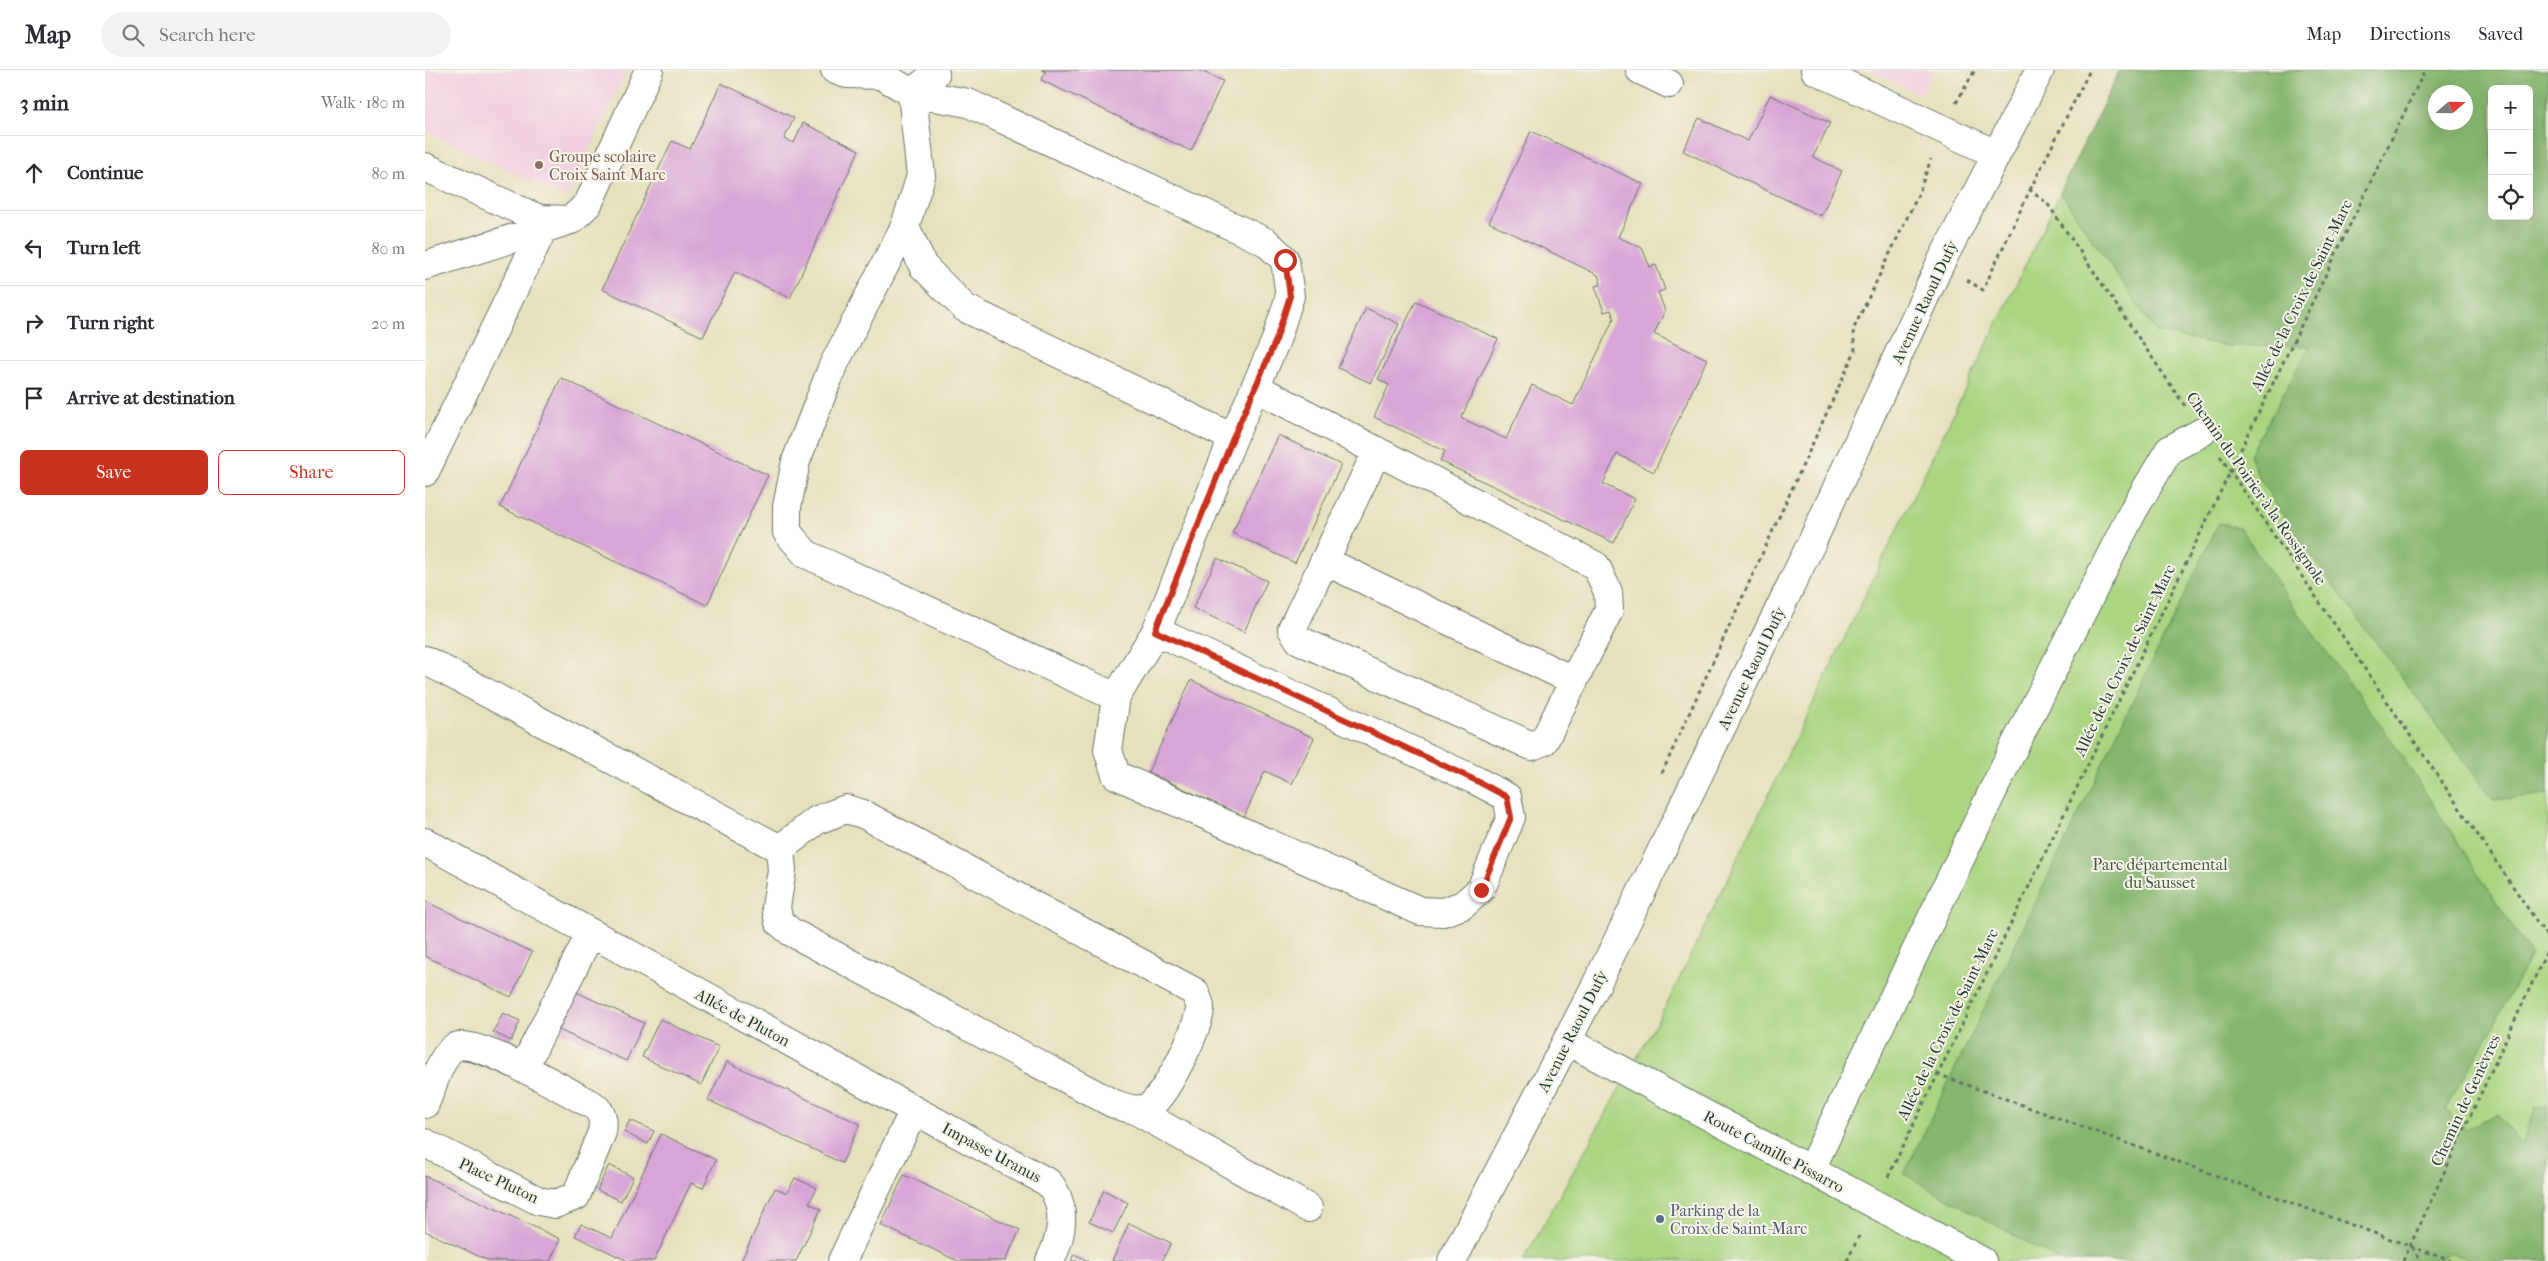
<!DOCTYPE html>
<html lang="en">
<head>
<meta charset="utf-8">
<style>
  :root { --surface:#fff; --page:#f2f2f3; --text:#2b2b33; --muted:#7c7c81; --line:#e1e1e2; --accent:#c8321e }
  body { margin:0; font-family:"IM FELL French Canon",serif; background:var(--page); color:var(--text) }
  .controls { position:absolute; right:15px; top:15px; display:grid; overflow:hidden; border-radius:8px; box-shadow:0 5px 20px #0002 }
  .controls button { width:45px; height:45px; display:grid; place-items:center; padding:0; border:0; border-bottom:1px solid var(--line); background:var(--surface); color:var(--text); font:25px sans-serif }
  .compass { position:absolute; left:2003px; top:15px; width:45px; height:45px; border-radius:50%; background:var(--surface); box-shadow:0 5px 20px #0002; rotate:70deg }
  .stop { position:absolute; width:15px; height:15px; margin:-11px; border:4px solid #c8321e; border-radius:50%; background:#fff }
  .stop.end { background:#c8321e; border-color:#fff; box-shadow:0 1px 5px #0008 }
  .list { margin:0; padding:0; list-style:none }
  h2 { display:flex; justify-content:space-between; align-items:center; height:65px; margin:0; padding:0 20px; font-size:21px }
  h2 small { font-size:16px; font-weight:400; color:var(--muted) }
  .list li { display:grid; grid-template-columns:32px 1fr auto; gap:15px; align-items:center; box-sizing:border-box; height:75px; padding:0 20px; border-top:1px solid var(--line) }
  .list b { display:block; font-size:19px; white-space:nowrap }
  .list em { font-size:16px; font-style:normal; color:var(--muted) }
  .actions { display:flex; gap:10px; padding:15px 20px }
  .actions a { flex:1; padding:11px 0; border:1px solid var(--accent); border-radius:8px; text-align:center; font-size:18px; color:var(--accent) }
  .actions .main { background:var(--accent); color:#fff }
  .icon { flex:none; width:28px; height:28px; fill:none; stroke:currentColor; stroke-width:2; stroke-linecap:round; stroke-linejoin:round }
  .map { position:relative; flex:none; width:2123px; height:1191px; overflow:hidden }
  header { display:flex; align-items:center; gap:30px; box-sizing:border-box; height:70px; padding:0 25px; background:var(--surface); border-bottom:1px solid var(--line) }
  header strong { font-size:24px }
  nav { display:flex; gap:28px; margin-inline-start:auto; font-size:18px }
  .search { width:350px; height:45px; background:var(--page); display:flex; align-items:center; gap:12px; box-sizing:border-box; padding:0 18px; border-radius:28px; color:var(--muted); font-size:19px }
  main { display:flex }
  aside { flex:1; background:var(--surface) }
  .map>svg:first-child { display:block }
  .built { fill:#f2cfe1 }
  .green { fill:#a9d480; stroke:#64885a; fill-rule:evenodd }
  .forest { fill:#86b66e; stroke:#527a51; fill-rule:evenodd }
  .building { fill:#d8a5d6 }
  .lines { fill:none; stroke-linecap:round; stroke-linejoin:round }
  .minor-casing { stroke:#657664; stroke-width:30 }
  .major-casing { stroke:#657664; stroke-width:30 }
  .path { stroke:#657664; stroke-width:3; stroke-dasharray:4 4; stroke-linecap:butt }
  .minor { stroke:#fff; stroke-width:28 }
  .major { stroke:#fff; stroke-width:28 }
  .route { stroke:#c8321e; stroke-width:6 }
  .education-dot { fill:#8d6e63; stroke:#f7f3e8; stroke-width:2 }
  .service-dot { fill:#5c6f8a; stroke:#f7f3e8; stroke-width:2 }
  .labels { text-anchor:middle; stroke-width:4; stroke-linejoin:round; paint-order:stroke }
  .education-label { font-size:16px; fill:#785e54; stroke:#f7f3e8; text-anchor:start }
  .street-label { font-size:16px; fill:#1f3d34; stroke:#f7f3e8 }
  .park-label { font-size:16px; fill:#3b5b43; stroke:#f7f3e8 }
  .service-label { font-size:16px; fill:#4e5e75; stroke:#f7f3e8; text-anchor:start }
</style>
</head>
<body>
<header>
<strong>Map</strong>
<div class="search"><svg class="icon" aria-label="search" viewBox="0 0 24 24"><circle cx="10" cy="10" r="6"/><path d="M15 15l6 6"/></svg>Search here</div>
<nav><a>Map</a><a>Directions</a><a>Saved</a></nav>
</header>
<main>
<aside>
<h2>3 min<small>Walk · 180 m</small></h2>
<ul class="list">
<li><svg class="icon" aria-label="ahead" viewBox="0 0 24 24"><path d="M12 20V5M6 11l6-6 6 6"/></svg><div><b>Continue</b></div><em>80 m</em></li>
<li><svg class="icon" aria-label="left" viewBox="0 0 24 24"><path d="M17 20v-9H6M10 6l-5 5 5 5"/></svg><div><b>Turn left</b></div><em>80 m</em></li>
<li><svg class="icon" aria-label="right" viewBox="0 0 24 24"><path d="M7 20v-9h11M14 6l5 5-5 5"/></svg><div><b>Turn right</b></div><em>20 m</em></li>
<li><svg class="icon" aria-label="arrive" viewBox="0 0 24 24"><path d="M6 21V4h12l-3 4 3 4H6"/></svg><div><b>Arrive at destination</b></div></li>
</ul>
<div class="actions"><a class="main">Save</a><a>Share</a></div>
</aside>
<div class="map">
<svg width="2123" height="1191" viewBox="0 0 2123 1191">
  <rect width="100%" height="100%" fill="#f7f3e8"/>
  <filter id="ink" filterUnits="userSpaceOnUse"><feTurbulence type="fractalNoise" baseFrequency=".02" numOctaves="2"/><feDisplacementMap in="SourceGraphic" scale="10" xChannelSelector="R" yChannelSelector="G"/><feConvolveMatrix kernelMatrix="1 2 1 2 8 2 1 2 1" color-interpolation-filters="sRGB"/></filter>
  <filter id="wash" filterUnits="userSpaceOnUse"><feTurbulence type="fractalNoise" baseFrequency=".0096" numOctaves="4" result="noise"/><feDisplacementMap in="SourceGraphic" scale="20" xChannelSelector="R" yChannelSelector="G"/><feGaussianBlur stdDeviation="1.12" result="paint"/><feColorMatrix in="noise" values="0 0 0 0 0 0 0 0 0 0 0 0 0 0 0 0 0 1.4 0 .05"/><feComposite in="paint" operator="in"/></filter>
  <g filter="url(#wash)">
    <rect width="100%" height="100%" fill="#e6e1be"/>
    <path class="built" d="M0 0H202L142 128 0 61Z
      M1444 0H1508L1496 25Z"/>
    <path class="green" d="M1695 0H2123V1191H1098L1243 932ZM2067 19H2104V146H2067ZM2010 22H2040V52H2010Z"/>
    <path class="forest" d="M1695 0H2123V724L2068 730 1866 458 1833 406 1825 384 1885 276H1802L1731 262 1635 122ZM2067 19H2104V146H2067ZM2010 22H2040V52H2010Z
      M1794 453 1815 458 1875 546 1965 668 2106 885 2060 972 2020 1039 2041 1059 2072 1044 2097 1075 2110 1038 2123 1037V1191H2050L2023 1182 2015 1191H1635L1479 1104Z"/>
    <g id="blocks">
      <path class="building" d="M617 0H774L798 11 766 81 616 10 621 2Z
        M296 13 369 48 359 69 369 73 378 53 434 80 365 228 310 202 278 267 177 219 247 71 265 79Z
        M1345 25 1405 53 1388 87 1417 101 1396 146 1258 81 1274 48 1323 71Z
        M1106 61 1218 114 1193 167 1217 178 1225 197 1231 195 1240 220 1233 222 1240 241 1229 264 1282 289 1229 402 1192 384 1178 414 1210 429 1189 473 1015 391 1020 381 949 347 964 315 953 309 991 231 1073 269 1036 348 1081 369 1107 315 1148 335 1189 248 1186 240 1179 242 1170 216 1176 214 1173 205 1064 152Z
        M941 238 974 254 946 313 913 298Z
        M136 308 343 405 282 535 75 437Z
        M853 365 916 395 870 493 807 463Z
        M792 488 842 511 819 562 768 538Z
        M766 610 889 668 867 714 840 701 819 747 723 702Z
        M0 831 107 882 86 927 0 886Z
        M151 922 219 953 201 991 134 960Z
        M78 943 95 951 86 971 68 962Z
        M235 949 294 977 276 1015 217 987Z
        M302 992 435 1054 417 1093 283 1030Z
        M205 1050 229 1061 223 1074 199 1062Z
        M236 1064 291 1090 278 1118 266 1113 229 1191H203L150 1166 156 1154 187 1168Z
        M184 1095 208 1107 196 1131 172 1120Z
        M479 1105 595 1160 580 1191H533L456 1155Z
        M0 1106 135 1169 125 1191H64L0 1161Z
        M370 1108 392 1118 384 1133 396 1139 371 1191H316L350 1118 362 1123Z
        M679 1120 703 1133 688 1163 664 1152Z
        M704 1153 746 1173 737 1191H687Z
        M649 1184 663 1191H646Z"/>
    </g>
  </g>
  <g filter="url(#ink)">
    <use href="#blocks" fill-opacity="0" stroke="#657664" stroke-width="1"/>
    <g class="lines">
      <defs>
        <path id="minor" d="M410 0 422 4 456 5
          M455 0 456 5 487 23 496 106 480 156 407 298 371 391 362 437V462L381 484 691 627 683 680 691 705 995 841 1018 842 1038 835 1056 819 1086 747 1082 727 1052 711 731 561
          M1215 0 1244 14
          M1390 0 1571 84
          M487 23 543 33 841 172 860 190 865 226 851 270 808 368 731 561 691 627
          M487 23 510 4 509 0
          M0 97 114 149 146 150 0 196
          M146 150 163 134 224 0
          M480 156 498 196 540 238 808 368
          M830 317 1171 496 1183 522 1184 540 1119 671 1107 676 874 570 867 559 952 381
          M0 402 118 159
          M900 491 1149 611
          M0 590 355 779
          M421 739 438 744 770 922C771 927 775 932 775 937 776 954 739 1030 723 1037 711 1043 699 1037 687 1033L366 862 354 852 351 837 357 800 355 779 392 750Z
          M0 772 489 1040 417 1191
          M1142 971 1557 1191
          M98 999 165 864
          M0 1034C6 1020 17 983 30 977 52 968 145 1023 169 1036 178 1043 179 1051 177 1062L151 1126 130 1134 114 1131 0 1073
          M489 1040 624 1113C642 1136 638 1165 625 1191
          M712 1041 883 1138
          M1385 1101 1588 679 1708 441 1744 380 1777 362"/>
        <path id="major" d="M1027 1191 1170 917 1387 472 1515 194 1615 0"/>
      </defs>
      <use href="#minor" class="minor-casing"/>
      <use href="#major" class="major-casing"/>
      <path class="path" d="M1531 33 1550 0
        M1605 120 1665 0
        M1542 210 1558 220 1605 120 1622 133 1760 336
        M1795 386 2123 868
        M1237 703 1430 281 1428 260 1493 125 1506 89
        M1512 1004 2026 1191
        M1463 1107 2000 0
        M1987 1177 1996 1191
        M1422 1191 1436 1162
        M1978 1191 2123 879"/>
      <use href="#minor" class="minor"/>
      <use href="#major" class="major"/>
    </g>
  </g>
  <g class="lines" filter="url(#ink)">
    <path class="route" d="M860 190 865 226 851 270 808 368 730 561 1052 711 1082 727 1086 747 1056 820"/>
  </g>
  <circle class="education-dot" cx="114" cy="95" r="5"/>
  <circle class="service-dot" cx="1235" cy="1149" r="5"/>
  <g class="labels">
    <g class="education-label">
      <text x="124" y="92">Groupe scolaire<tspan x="124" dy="18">Croix Saint Marc</tspan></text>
    </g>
    <g class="street-label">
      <text transform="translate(1876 225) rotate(-64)" y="6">Allée de la Croix de Saint-Marc</text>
      <text transform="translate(1499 232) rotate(-65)" y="6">Avenue Raoul Dufy</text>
      <text transform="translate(1832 418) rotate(55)" y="6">Chemin du Poirier à la Rossignole</text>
      <text transform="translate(1699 590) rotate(-64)" y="6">Allée de la Croix de Saint-Marc</text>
      <text transform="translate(1326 598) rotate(-64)" y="6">Avenue Raoul Dufy</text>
      <text transform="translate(318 947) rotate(28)" y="6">Allée de Pluton</text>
      <text transform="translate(1522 954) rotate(-64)" y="6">Allée de la Croix de Saint-Marc</text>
      <text transform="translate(1147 961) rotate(-63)" y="6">Avenue Raoul Dufy</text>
      <text transform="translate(2040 1030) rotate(-65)" y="6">Chemin de Genèvres</text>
      <text transform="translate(1349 1081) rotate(28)" y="6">Route Camille Pissarro</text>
      <text transform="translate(567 1082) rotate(28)" y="6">Impasse Uranus</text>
      <text transform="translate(74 1110) rotate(25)" y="6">Place Pluton</text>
    </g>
    <g class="park-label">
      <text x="1735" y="800">Parc départemental<tspan x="1735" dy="18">du Sausset</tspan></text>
    </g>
    <g class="service-label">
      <text x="1245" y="1146">Parking de la<tspan x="1245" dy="18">Croix de Saint-Marc</tspan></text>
    </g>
  </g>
</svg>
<div class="controls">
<button>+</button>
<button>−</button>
<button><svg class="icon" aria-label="locate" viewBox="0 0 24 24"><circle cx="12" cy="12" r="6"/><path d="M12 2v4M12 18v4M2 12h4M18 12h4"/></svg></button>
</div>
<svg class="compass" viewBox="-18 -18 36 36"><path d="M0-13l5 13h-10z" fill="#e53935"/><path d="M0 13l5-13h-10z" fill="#7c7c81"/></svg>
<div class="stop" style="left:860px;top:190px"></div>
<div class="stop end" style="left:1056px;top:820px"></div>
</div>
</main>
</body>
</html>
